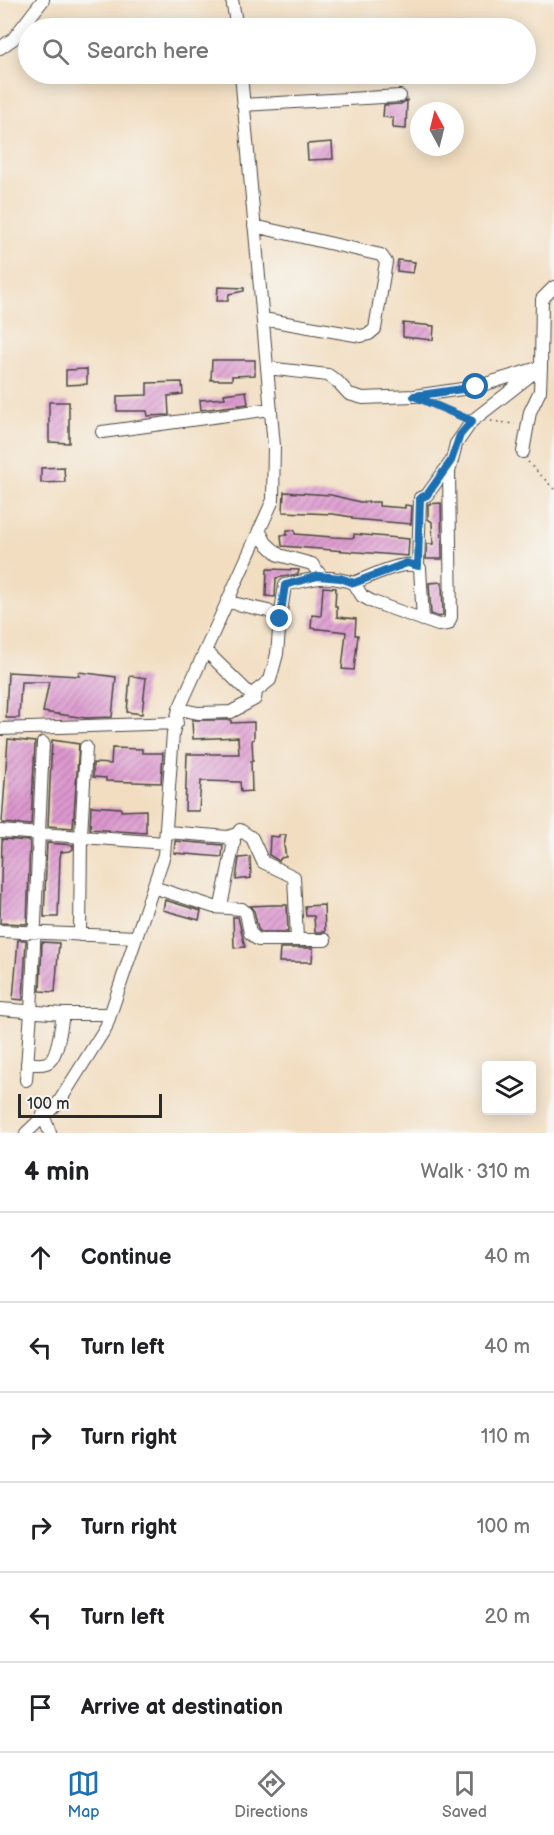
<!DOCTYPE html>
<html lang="en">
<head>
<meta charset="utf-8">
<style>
  :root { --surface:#fff; --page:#f6f6f6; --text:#202124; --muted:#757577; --line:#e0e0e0; --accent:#1f6fb2 }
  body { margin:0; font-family:"Balsamiq Sans",sans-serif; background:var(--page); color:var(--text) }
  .controls { position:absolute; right:18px; bottom:18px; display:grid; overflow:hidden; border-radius:6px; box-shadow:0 3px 15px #0003 }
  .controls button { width:54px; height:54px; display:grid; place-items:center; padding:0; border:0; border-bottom:2px solid var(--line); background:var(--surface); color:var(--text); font:30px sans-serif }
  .compass { position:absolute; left:410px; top:102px; width:54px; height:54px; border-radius:50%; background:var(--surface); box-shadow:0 3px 15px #0003; rotate:353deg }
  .scale { position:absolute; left:18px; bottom:15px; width:144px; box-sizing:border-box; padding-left:6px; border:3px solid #2b2b2b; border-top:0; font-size:16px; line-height:21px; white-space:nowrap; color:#2b2b2b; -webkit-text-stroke:4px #f6f6f2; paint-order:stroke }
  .stop { position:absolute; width:18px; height:18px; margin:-14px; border:4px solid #1f6fb2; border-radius:50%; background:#fff }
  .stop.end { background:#1f6fb2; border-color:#fff; box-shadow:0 2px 6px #0008 }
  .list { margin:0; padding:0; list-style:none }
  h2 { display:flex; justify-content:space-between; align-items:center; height:78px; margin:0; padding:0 24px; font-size:26px }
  h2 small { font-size:20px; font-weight:400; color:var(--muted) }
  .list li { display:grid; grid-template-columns:39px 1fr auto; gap:18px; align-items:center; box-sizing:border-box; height:90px; padding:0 24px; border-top:2px solid var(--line) }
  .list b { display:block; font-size:22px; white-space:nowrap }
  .list em { font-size:20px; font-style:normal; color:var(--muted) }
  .icon { flex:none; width:33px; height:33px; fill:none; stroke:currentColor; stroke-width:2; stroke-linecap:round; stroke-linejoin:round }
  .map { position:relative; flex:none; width:554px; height:1133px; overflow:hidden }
  .search { position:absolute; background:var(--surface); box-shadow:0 3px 15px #0003; left:18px; right:18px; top:18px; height:66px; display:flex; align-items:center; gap:15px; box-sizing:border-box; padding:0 21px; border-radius:33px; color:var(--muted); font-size:22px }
  .sheet { height:618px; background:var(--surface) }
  nav { display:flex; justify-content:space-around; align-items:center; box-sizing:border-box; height:84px; border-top:2px solid var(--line); background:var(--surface); font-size:16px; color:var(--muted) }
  nav a { display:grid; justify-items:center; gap:3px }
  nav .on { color:var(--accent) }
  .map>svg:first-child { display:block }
  .building { fill:url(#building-hatch) }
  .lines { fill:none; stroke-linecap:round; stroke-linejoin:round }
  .minor-casing { stroke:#494641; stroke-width:14 }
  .path { stroke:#494641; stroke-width:1.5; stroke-dasharray:1.5 4.5; stroke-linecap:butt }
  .minor { stroke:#fff; stroke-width:12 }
  .route { stroke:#1f6fb2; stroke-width:8 }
</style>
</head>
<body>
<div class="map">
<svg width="554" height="1133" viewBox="0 0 554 1133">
  <defs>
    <pattern id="building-hatch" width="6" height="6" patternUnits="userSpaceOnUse" patternTransform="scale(1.5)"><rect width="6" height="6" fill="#dd98cf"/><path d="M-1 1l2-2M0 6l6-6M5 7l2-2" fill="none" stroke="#b37ca8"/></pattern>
  </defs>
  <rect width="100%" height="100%" fill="#f6f6f2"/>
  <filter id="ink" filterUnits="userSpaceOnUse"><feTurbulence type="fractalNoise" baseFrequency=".0167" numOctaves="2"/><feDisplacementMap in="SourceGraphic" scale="12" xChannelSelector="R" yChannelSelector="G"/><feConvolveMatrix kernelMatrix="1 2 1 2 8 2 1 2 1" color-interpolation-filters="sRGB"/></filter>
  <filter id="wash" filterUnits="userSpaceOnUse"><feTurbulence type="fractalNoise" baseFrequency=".008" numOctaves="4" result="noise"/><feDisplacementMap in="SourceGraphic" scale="24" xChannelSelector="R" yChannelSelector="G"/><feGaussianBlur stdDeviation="1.35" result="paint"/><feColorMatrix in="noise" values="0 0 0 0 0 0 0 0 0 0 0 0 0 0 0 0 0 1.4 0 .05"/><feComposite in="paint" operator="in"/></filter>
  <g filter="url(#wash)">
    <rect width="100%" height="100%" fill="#f2ddc0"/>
    <g id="blocks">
      <path class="building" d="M407 100 406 129 393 128V118L383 117 384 105 401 104Z
        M332 142 333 159 308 160 307 144Z
        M398 260 415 262 413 273 397 271Z
        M218 287 244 288V291L229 294 228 301H217Z
        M403 323 434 326 433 340 403 337Z
        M212 360H255V375L232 376V380H211Z
        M87 369V384L66 385V370Z
        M182 382 183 394 168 396 169 415 148 416 147 411H117V396L147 395V383Z
        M246 391 248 404 201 410 200 400 225 398 224 394Z
        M49 402H69V443L49 442Z
        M64 467 65 482 41 483V468Z
        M284 492 331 495 360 502H379V506L405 508V505L412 506 411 524 352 519V517L333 514 283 512Z
        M441 503 442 559H426L427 544H433L432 522 428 519V504Z
        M287 530H295V534L332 537 354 538V534L409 539 408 556 282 546 281 535H287Z
        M267 569 299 570 298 574 276 578 275 597 266 596Z
        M442 582 443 615 439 617 431 614 429 583Z
        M323 587 336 588 335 606H337V617L356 619 355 635H358L354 670 342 669 346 632 311 628 312 615 321 616Z
        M8 672 79 676V672L116 677 112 717 86 718 43 712 49 682H21L19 718H6Z
        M130 676 146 678 142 714 127 712Z
        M192 720H231V723L254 722V739L252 740 253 761H251L252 791 241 792 240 782 201 781 199 811H185L187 754H239L238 737 193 739Z
        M8 739 35 742 31 825 2 823Z
        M52 740 79 744 73 828 48 826Z
        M112 748 142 749V753H163L161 783 106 781V778L93 777V763L111 764Z
        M91 806 121 808V811L146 810V833L90 829Z
        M279 835H286L284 846 286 857 281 858 279 861 269 855 270 836 279 837Z
        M2 839 30 841 27 924 0 923Z
        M175 841 223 845 222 857 174 853Z
        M47 843 73 845V849L70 851 61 852 60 858 58 917H44Z
        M250 857 251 878 236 880 239 858Z
        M165 900 201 911 199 920 163 910Z
        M272 905H287L288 932H261L258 929 254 911 250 906Z
        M324 905 325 932H315L314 916H306L305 906Z
        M233 917H238L245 947 234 948Z
        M18 940H26L23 1000 13 999Z
        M42 942 59 943 55 992 40 991Z
        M280 948H313L312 962H279Z"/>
    </g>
  </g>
  <g filter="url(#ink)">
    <use href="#blocks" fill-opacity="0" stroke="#494641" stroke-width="1.5"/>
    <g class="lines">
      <defs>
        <path id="minor" d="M232 0 237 28
          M0 48 13 39 43 0
          M243 105 400 96
          M254 226 381 255 386 262 375 329 369 334 361 336 263 319
          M267 368 328 375 338 382 349 394 363 398 414 396 476 387 541 367 540 391 530 412 523 452
          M102 432 271 409
          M259 530 266 543 279 555 312 564 322 577
          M418 566 420 498 427 495 450 463
          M354 583C369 577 407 557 420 568L423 620
          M228 602 268 611 280 619 285 585C314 579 323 573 354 583L362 596 373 602 438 625 448 624 451 617 449 472 456 444 472 421 541 367 542 299 554 287
          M206 651 255 699
          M179 709 198 713 231 712 255 699 256 691 270 680 277 654 280 619
          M0 729 177 723
          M0 831 165 843
          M167 832 228 837 237 834 230 840 234 842 221 906
          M237 834 240 830 252 838 263 862 294 877 297 939
          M153 887 214 907 242 909 246 913 250 933 258 940H325
          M0 931 136 937
          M80 935 81 836 86 747
          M0 1009 63 1014H110
          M27 1063C33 1064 41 1065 46 1063 58 1060 61 1025 63 1014
          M26 1080 31 1012 43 743
          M43 1115 50 1133
          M26 1133 59 1102 106 1027 164 855 173 733 179 709 273 500 274 446 241 74"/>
      </defs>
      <use href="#minor" class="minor-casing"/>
      <path class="path" d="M434 405 463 417
        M491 421 515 424
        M528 462 554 489"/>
      <use href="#minor" class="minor"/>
    </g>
  </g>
  <g class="lines" filter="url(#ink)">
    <path class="route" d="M280 619 285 585 318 576 340 578 354 583 407 563 418 566 420 498 427 495 451 461 460 435 472 421 414 396 476 387"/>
  </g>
</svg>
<div class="controls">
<button><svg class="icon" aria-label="layers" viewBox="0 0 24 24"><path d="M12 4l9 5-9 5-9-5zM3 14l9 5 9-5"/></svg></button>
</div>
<svg class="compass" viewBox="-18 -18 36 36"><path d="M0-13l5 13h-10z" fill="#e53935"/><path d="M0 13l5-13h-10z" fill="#757577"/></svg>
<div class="scale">100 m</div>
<div class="stop" style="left:476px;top:387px"></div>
<div class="stop end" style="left:280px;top:619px"></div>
<div class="search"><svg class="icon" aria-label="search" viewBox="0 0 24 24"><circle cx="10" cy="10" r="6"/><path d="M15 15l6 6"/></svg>Search here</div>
</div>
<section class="sheet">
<h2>4 min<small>Walk · 310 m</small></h2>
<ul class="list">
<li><svg class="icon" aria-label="ahead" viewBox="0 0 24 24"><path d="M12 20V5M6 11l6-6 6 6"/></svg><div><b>Continue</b></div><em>40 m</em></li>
<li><svg class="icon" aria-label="left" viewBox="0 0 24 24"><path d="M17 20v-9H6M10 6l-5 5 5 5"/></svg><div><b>Turn left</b></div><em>40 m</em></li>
<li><svg class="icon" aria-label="right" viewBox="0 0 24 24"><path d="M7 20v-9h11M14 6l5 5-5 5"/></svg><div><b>Turn right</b></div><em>110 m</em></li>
<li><svg class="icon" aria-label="right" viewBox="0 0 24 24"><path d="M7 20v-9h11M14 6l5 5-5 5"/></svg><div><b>Turn right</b></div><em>100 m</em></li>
<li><svg class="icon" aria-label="left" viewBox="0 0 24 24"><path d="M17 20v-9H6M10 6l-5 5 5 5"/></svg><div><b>Turn left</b></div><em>20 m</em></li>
<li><svg class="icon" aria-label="arrive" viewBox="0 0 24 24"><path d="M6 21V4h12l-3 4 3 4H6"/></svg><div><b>Arrive at destination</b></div></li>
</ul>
</section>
<nav>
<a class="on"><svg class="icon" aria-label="map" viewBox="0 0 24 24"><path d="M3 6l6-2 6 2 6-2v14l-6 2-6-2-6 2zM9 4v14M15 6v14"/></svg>Map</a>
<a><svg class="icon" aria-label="directions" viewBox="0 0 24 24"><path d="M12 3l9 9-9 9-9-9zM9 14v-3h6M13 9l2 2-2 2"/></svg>Directions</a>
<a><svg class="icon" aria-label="saved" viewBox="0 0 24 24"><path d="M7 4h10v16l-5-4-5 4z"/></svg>Saved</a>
</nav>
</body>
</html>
